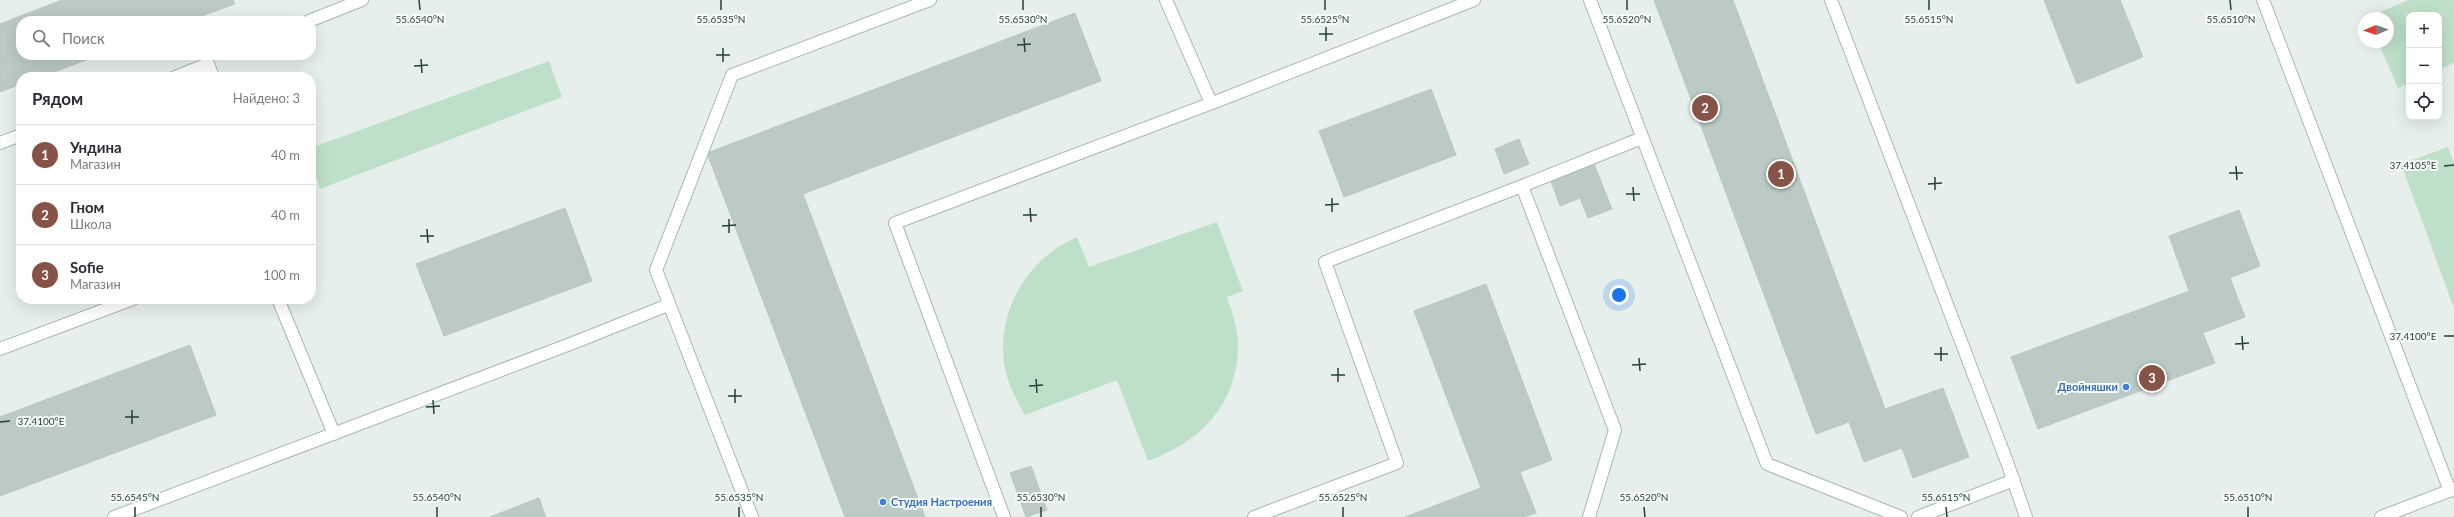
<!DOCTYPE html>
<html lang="ru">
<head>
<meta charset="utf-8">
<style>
  :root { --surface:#fff; --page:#f2f2f3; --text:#2b2b33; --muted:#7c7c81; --line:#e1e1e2; --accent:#855347 }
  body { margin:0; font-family:Lato,sans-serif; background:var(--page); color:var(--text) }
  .controls { position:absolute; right:12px; top:12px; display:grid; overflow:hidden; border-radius:8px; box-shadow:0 4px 16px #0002 }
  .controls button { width:36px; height:36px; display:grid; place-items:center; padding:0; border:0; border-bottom:1px solid var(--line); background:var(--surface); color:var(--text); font:20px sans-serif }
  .compass { position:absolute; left:2358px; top:12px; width:36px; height:36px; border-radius:50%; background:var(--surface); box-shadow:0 4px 16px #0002; rotate:268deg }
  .you { position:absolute; left:1619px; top:295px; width:14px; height:14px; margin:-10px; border:3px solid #fff; border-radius:50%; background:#1a73e8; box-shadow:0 0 0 6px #1a73e833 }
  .badge { display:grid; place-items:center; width:26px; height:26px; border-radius:50%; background:var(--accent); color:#fff; font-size:13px; font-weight:700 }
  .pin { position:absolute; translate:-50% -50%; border:2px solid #fff; box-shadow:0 1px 4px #0006 }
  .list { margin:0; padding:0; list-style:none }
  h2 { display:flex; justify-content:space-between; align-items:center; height:52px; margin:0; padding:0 16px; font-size:17px }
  h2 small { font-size:13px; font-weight:400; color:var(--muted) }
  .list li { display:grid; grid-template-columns:26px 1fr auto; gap:12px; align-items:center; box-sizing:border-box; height:60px; padding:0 16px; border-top:1px solid var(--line) }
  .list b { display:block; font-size:15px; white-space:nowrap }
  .list p { margin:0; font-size:13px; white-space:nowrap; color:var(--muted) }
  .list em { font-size:13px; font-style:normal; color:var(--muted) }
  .icon { flex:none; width:22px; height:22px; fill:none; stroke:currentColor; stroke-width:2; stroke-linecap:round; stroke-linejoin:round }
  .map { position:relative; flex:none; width:2454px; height:517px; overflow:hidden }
  .search { position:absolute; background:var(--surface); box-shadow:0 4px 16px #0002; left:16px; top:16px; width:300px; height:44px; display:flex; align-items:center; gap:10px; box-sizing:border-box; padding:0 14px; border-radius:16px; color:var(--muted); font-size:15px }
  .panel { position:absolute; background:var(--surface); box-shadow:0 4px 16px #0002; left:16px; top:72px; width:300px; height:232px; border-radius:16px }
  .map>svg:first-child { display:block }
  .green { fill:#bfe0c8 }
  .building { fill:#bbcac4; stroke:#b8c9c2 }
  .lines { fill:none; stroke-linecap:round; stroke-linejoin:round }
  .service-casing { stroke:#a8b8b2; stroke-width:14 }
  .minor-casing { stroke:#a8b8b2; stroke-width:14 }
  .tertiary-casing { stroke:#a8b8b2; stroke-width:14 }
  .service { stroke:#fff; stroke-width:12 }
  .minor { stroke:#fff; stroke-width:12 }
  .tertiary { stroke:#fff; stroke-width:12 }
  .ticks { fill:none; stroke:#24423a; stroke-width:1.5 }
  .shop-dot { fill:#3f7fe0; stroke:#f7fbf9; stroke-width:1.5 }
  .labels { text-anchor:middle; stroke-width:4; stroke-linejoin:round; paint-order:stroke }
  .shop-label { font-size:11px; font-weight:bold; fill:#366cbe; stroke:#f7fbf9; text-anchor:end }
  .ticks-label { font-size:10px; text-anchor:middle; fill:#24423a; stroke:#f7fbf9; stroke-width:4; stroke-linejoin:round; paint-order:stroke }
</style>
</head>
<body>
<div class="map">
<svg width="2454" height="517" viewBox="0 0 2454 517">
  <rect width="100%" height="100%" fill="#e6efeb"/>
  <path class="green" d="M2408 0H2454V63L2439 70V15H2409V83L2398 88 2378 42H2388V18H2367Z
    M549 61 562 97 320 189 311 164V148Z
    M2448 147 2454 163V308L2401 164Z
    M1217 222 1243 291 1227 297C1232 312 1237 327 1238 342 1239 403 1202 441 1148 461L1117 380 1025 415C1017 401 1010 388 1006 373 993 317 1025 259 1077 237L1089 267Z"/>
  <path class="building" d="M62 0H233L235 4 188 21H21V55H99L41 77H21V84L0 92V24Z
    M1654 0H1733L1885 409 1943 388 1969 457 1913 478 1902 448 1864 462 1849 422 1816 434Z
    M2044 0H2120L2143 57 2077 84Z
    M1075 13 1101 81 803 194 925 517H845L707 153Z
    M1431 89 1456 155 1344 197 1319 131Z
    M1519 139 1529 164 1504 174 1495 149Z
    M1594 164 1612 209 1588 218 1580 198 1560 206 1551 181Z
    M565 208 592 281 444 336 416 264Z
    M2239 210 2260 266 2230 278 2245 317 2203 333 2215 363 2038 429 2011 357 2189 291 2169 236Z
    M1486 284 1552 460 1520 472 1536 513 1524 517H1405L1481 488 1414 311Z
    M190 345 216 415 0 496V417Z
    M1031 466 1047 510 1026 517 1010 473Z
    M539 498 546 517H490Z"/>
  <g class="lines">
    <defs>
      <path id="service" d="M1166 0 1211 103
        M1590 0 1767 464 1901 517
        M1831 0 2007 462 2026 517
        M309 21 362 0
        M175 77 208 64 213 77
        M0 143 21 135
        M1522 186 1642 138
        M278 299 334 434
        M0 349 133 299
        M114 517 578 341 668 305
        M752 517 656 270 732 75 930 0
        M1004 517 895 223 1220 100 1474 0
        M1254 517 1397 463 1325 262 1522 186 1615 430 1589 517
        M1918 517 2014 480"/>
      <path id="minor" d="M2263 0 2450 491"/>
      <path id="tertiary" d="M2381 517 2454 489"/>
    </defs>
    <use href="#service" class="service-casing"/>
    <use href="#minor" class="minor-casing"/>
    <use href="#tertiary" class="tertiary-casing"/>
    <use href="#service" class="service"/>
    <use href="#minor" class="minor"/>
    <use href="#tertiary" class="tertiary"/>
  </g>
  <path class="ticks" d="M419 0 420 10M721 0V10M1023 0V10M1325 0V10M1627 0V10M1929 0V10M2230 0 2231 10M1326 27V41M1319 34H1333M1024 38 1025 52M1017 45 1031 44M723 48V62M716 55H730M421 59 422 73M414 66 428 65M2236 166 2237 180M2444 166 2454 165M2229 173H2243M1935 177V190M1928 184 1942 183M1633 187 1634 201M1626 194H1640M1332 198V212M1325 205 1339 204M1030 208 1031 222M1023 215H1037M729 219V233M722 226 736 225M427 229 428 243M420 236H434M2242 336 2243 350M2444 336H2454M2235 344 2249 343M1941 347V361M1934 354H1948M1639 358 1640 371M1632 365 1646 364M1338 368V382M1331 375H1345M1036 379 1037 393M1029 386 1043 385M735 389V403M728 396H742M433 400 434 414M426 407 440 406M132 410V424M125 417H139M0 422 10 421M135 507V517M437 507V517M739 507V517M1041 507V517M1343 507V517M1644 507 1645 517M1946 507 1947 517M2248 507V517"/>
  <g class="shop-dot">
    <circle cx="2126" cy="387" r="4"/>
    <circle cx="883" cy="502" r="4"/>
  </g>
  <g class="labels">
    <g class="shop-label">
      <text x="2118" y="391">Двойняшки</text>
      <text x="891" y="506" text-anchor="start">Студия Настроения</text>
    </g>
  </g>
  <g class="ticks-label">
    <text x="420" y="23">55.6540°N</text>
    <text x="721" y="23">55.6535°N</text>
    <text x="1023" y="23">55.6530°N</text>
    <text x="1325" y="23">55.6525°N</text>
    <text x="1627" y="23">55.6520°N</text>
    <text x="1929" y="23">55.6515°N</text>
    <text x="2231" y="23">55.6510°N</text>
    <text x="2413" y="169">37.4105°E</text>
    <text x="2413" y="340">37.4100°E</text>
    <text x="41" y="425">37.4100°E</text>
    <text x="135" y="501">55.6545°N</text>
    <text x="437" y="501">55.6540°N</text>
    <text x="739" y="501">55.6535°N</text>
    <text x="1041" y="501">55.6530°N</text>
    <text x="1343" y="501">55.6525°N</text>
    <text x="1644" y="501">55.6520°N</text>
    <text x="1946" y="501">55.6515°N</text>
    <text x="2248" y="501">55.6510°N</text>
  </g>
</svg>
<div class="controls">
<button>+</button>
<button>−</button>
<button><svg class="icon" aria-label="locate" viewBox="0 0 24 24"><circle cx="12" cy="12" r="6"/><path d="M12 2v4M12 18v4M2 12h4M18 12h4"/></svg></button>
</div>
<svg class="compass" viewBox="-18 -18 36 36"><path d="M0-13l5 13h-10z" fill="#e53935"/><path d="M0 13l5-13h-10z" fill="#7c7c81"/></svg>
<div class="you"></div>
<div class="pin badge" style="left:1781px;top:174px">1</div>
<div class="pin badge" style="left:1705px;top:108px">2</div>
<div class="pin badge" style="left:2152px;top:378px">3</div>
<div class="search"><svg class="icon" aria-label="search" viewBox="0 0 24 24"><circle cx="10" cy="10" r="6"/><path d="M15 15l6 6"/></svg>Поиск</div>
<section class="panel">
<h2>Рядом<small>Найдено: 3</small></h2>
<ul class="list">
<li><span class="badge">1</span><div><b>Ундина</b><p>Магазин</p></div><em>40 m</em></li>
<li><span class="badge">2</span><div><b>Гном</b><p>Школа</p></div><em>40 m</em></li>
<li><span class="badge">3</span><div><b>Sofie</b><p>Магазин</p></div><em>100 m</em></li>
</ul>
</section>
</div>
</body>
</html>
